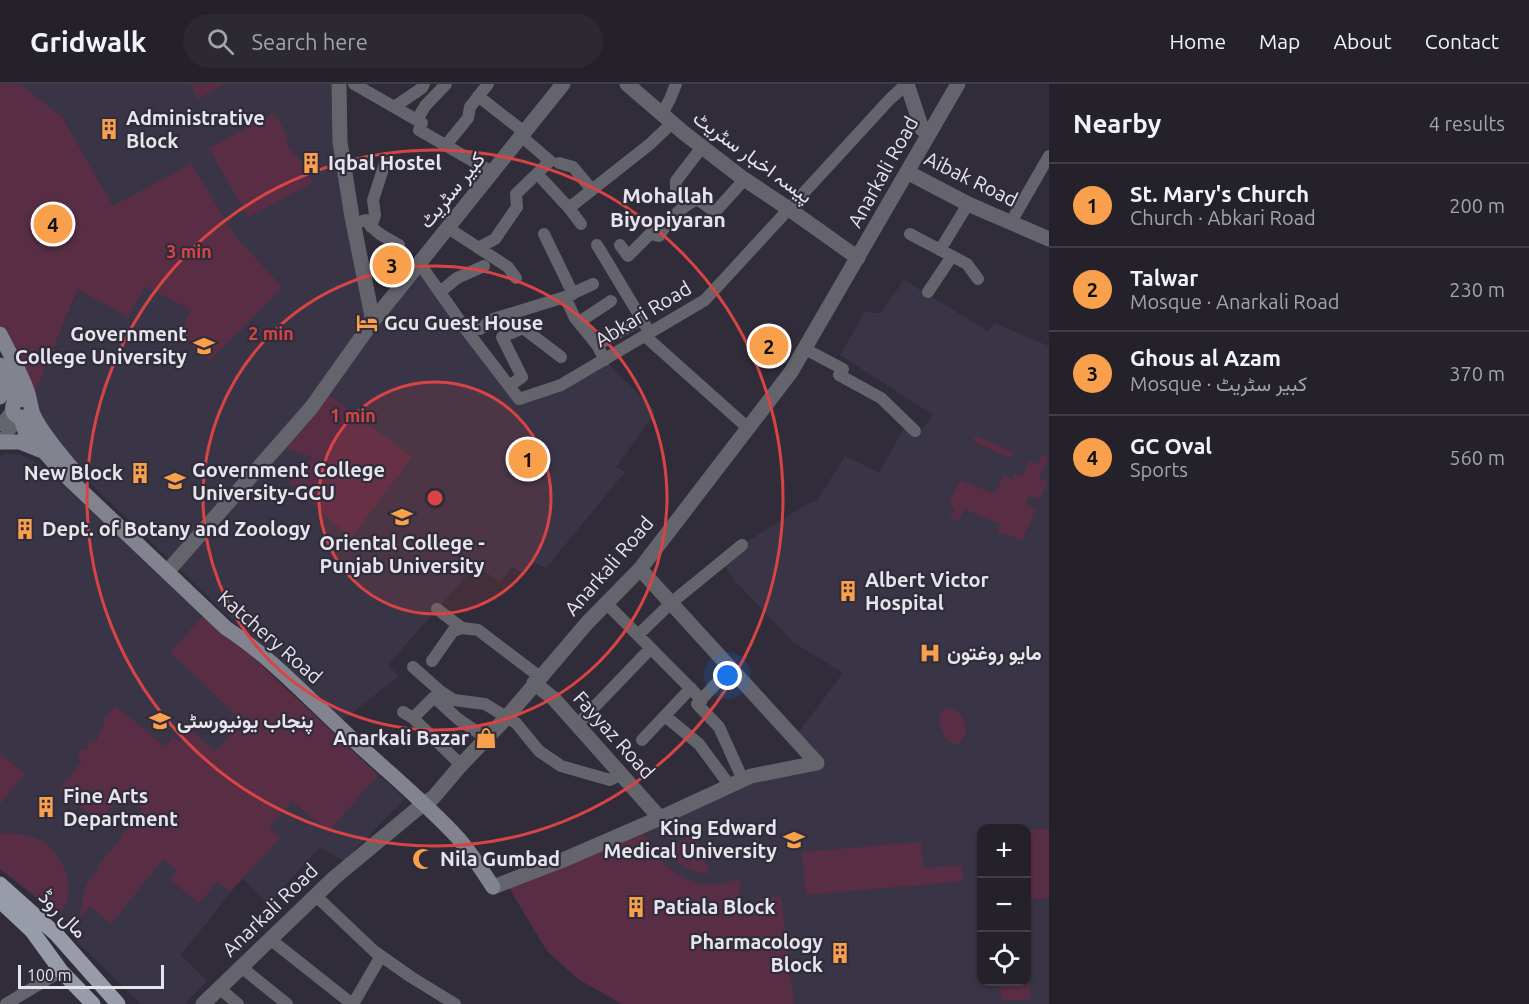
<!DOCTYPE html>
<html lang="en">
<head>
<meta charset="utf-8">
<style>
  :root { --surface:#24212b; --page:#2c2933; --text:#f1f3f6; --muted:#a3a3a9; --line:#413e47; --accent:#f9a04c }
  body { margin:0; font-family:Ubuntu,Vazirmatn,sans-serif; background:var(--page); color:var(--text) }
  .controls { position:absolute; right:18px; bottom:18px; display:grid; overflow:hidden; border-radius:12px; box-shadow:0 2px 4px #0004 }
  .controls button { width:54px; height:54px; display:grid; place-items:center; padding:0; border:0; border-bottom:2px solid var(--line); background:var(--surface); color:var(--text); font:30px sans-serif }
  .scale { position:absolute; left:18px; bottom:15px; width:146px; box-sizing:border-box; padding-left:6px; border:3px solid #e6e4ec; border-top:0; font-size:16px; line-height:21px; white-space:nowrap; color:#e6e4ec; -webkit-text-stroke:4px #302c39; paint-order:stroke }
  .you { position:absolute; left:728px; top:592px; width:21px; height:21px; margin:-15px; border:4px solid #fff; border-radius:50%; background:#1a73e8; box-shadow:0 0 0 9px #1a73e833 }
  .badge { display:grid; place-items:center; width:39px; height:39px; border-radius:50%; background:var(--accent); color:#111; font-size:20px; font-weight:700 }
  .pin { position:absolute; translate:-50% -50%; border:3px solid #fff; box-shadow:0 2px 6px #0006 }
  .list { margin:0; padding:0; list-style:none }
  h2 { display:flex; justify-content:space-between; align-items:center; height:78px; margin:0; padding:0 24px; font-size:26px }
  h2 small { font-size:20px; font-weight:400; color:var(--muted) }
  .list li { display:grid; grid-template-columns:39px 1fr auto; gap:18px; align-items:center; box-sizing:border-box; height:84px; padding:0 24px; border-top:2px solid var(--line) }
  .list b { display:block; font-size:22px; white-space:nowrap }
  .list p { margin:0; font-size:20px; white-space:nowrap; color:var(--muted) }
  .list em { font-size:20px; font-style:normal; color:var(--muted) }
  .icon { flex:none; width:33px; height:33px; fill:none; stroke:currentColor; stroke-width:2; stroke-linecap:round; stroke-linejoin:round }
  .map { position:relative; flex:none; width:1049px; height:920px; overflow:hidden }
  header { display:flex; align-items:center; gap:36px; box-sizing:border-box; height:84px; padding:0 30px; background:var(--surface); border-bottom:2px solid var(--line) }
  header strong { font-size:28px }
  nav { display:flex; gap:33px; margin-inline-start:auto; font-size:21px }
  .search { width:420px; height:54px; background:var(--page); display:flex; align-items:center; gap:15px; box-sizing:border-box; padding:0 21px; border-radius:33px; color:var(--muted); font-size:22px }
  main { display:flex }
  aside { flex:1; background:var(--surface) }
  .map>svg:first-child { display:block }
  .built { fill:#3a3546; fill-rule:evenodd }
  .green { fill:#592e45 }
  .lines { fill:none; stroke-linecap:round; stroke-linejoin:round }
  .minor { stroke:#64656c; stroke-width:12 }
  .tertiary { stroke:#64656c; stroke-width:15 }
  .secondary { stroke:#81848e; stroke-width:15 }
  .primary { stroke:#989ba8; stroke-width:15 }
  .ring { fill:none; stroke:#d84445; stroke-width:3 }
  .labels { text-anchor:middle; stroke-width:4.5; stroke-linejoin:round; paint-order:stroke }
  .poi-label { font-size:20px; font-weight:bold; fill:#e6e4ec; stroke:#302c39; text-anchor:start }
  .street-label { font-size:20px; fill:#e6e4ec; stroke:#302c39 }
  .neighbourhood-label { font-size:21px; font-weight:bold; fill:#e6e4ec; stroke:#302c39 }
  .centre { fill:#d84445; stroke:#302c39; stroke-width:3 }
  .ring-label { font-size:18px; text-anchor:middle; font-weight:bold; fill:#d84445; stroke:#302c39; stroke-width:4.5; stroke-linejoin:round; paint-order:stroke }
</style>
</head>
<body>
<header>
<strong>Gridwalk</strong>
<div class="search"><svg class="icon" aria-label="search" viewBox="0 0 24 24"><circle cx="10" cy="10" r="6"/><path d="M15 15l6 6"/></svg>Search here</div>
<nav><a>Home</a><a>Map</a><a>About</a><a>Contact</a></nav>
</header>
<main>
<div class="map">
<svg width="1049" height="920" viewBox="0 0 1049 920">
  <rect width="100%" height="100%" fill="#302c39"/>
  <path class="built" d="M21 0H338L371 237 420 180 519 315 605 276 656 328 616 383 625 388 546 484 533 478 525 490 512 483 500 499 476 481 388 581 399 592 339 639 81 390 36 332 33 313 113 123 62 33Z
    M904 196 988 247 994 239 1049 262V920H622L578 895 547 867 509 804 754 695 821 680 796 652 843 589 793 558 734 496 723 479 748 457 807 420 817 417 845 372 879 389 906 340 919 349 933 331 840 271 865 228 880 229ZM982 744H1026V898H982Z
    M5 370H19L39 380 206 529 334 650 405 715 344 777 320 763 268 820 242 794 181 871 207 897 185 920H141L73 854 78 847 0 785V372Z"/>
  <path class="green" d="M0 0H21L62 33 113 122 191 80 236 153 282 203 210 276 178 252 191 226 145 202 128 233 78 205 33 313 0 241Z
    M190 0H225L198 15Z
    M274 29 289 55 285 57 295 73 298 72 313 99 248 133 209 64Z
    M323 307 412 373 351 454 289 399 312 373 278 362Z
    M976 352 1012 367V372L1009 374 1007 373 981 361 974 357V353Z
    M1042 371 1048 374 1039 395 1047 399 1040 415 1029 411 1025 420 1036 424 1022 457 1004 449 1002 451 997 449 1000 440 964 425 959 437 951 434 950 431 955 428 950 418 960 396 995 410 1004 391 1012 395 1015 390 1022 393 1030 377 1038 380Z
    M206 529 378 691 329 747 292 717 269 743 280 754 230 808 218 797 199 819 170 796 177 786 163 775 111 840 90 822 79 836 86 800 100 783 98 781 123 752 122 751 142 725 123 709 100 738 59 706 82 677 76 672 82 665 87 666 90 656 96 658 105 637 103 636 116 622 165 663 173 653 179 658 191 646 215 668 243 638 170 568Z
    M951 624C966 630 971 649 958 661L948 657C941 648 937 636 943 625Z
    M0 670 25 689 0 720Z
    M1049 745V814L1027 816V746Z
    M642 746C649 758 656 772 666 782 680 794 700 803 719 800 725 799 732 797 738 795L741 801 736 817 747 820H755L759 815 781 812 794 920H622L578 895 547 867 509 804Z
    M0 749C14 750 29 750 42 757 61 768 74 798 66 819 65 823 61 827 58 830L0 785Z
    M694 751 710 789C692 791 675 779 666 764Z
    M921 758 923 784 962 781 963 797 806 811 802 768Z
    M1027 881 1031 915 1002 917 999 898H1026Z"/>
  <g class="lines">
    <path class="minor" d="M354 0 422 39 419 46 492 88
      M478 12 524 48
      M394 23 422 4 424 0
      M662 30 670 15 676 0
      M417 36 425 22 446 0
      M446 61 468 34 470 23 488 0
      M559 79 573 83 592 106
      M543 96 569 124 581 140
      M686 121 676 107V97L702 63
      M569 124 650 60 672 39
      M1011 138 1049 72
      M353 140 366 136C374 148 386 154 399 161
      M371 143 375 131 373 116 385 79
      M448 144 508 183 516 194
      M544 150 573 210
      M910 150 967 180 978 195
      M597 161 650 249
      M620 161 628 172 650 150 659 152C670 134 679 125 697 115L715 128 744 96
      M478 164 495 155 517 123 516 110 550 77 521 52
      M940 166 968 120
      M420 180 467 247 519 315 561 301 705 216 890 15 901 5 908 2
      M440 208 457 194 484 182
      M928 208 952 172
      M565 213 575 234 597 261 605 276
      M579 238 611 217
      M480 245 493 235 565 213 593 200
      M645 252 748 344
      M597 261 642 235
      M805 265 843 285 839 291 881 314 915 347
      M509 302 522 293 502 253 523 244 561 273
      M0 341 13 325
      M0 358 20 334
      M606 519 702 616
      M437 525 462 544
      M638 551 671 519 742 461
      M432 577 453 547 462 544 478 546 540 593
      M413 583 440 607 454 616 485 620 516 639 539 667 561 682 610 696 621 690
      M731 584 697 620 719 643 743 696
      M403 628 413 634 461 681
      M665 632 699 660 730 702
      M413 634 434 613 458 635 486 654
      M577 641 651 564
      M642 656 691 604
      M316 812 374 867 411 893 455 920
      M270 855 352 920
      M241 883 287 920
      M219 904 238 920
      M6 920 61 887
      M353 920 381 872"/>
    <path class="tertiary" d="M339 0 340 58 352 133 373 237
      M627 0 684 49 741 93 789 125 858 174
      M907 0 922 45 929 49
      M907 88 968 120 1049 155
      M640 485 817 679
      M167 488 311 324 373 237 563 0
      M534 599 554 615 660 734
      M493 803 563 776 660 734 751 692 817 679
      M203 920 334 794 423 720 433 714 461 681 506 634 587 539 640 485 791 288 958 0"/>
    <path class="secondary" d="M0 250C9 268 19 286 26 304 30 313 30 322 33 330 40 347 64 375 77 390
      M0 281 16 317
      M0 306V313
      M28 332C7 339 8 309 28 317
      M21 334 25 347 68 394 226 544C271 573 308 614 347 650 384 685 424 717 458 754 471 769 482 786 493 803
      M0 358H20L40 366"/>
    <path class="primary" d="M0 800 57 851 118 920
      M0 817 32 847 61 887 93 920"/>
  </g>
  <circle cx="435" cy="414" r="116" fill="#d84445" fill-opacity=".12"/>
  <g class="ring">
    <circle cx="435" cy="414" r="116"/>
    <circle cx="435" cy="414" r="232"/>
    <circle cx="435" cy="414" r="348"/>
  </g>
  <defs>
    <symbol id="building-bare" viewBox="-9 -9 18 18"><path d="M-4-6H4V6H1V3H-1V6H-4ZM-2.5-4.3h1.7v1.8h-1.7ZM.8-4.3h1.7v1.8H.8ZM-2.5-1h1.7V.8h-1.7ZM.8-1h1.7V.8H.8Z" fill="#f9a04c" stroke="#302c39" stroke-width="2.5" paint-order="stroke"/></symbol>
    <symbol id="hotel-bare" viewBox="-9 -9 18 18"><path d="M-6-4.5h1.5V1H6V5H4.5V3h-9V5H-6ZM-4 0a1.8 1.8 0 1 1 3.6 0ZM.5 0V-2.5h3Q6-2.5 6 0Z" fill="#f9a04c" stroke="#302c39" stroke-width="2.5" paint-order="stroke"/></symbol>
    <symbol id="university-bare" viewBox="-9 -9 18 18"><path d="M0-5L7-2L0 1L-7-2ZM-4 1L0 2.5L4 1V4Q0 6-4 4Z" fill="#f9a04c" stroke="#302c39" stroke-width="2.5" paint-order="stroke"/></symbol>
    <symbol id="school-bare" viewBox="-9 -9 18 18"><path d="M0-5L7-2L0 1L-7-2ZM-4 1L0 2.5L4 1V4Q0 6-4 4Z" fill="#f9a04c" stroke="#302c39" stroke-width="2.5" paint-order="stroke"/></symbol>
    <symbol id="hospital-bare" viewBox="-9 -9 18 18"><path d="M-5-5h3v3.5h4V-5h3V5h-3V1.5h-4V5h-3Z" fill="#f9a04c" stroke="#302c39" stroke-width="2.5" paint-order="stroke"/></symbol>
    <symbol id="shop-bare" viewBox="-9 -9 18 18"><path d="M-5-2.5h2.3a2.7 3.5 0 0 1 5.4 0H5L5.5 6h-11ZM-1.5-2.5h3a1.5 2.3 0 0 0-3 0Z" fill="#f9a04c" stroke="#302c39" stroke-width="2.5" paint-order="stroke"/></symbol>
    <symbol id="mosque-bare" viewBox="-9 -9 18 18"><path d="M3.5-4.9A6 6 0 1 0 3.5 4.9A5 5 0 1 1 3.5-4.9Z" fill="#f9a04c" stroke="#302c39" stroke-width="2.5" paint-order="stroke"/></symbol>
  </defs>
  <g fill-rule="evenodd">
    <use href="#building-bare" x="94" y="30" width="30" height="30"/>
    <use href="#building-bare" x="296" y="64" width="30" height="30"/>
    <use href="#hotel-bare" x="352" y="224" width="30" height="30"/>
    <use href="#university-bare" x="189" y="247" width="30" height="30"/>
    <use href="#building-bare" x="125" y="374" width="30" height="30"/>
    <use href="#university-bare" x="160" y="382" width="30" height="30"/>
    <use href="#school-bare" x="387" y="418" width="30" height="30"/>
    <use href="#building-bare" x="10" y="430" width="30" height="30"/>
    <use href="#building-bare" x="833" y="492" width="30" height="30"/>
    <use href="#hospital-bare" x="915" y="554" width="30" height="30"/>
    <use href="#university-bare" x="145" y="622" width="30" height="30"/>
    <use href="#shop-bare" x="471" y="639" width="30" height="30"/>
    <use href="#building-bare" x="31" y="708" width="30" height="30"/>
    <use href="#university-bare" x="779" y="741" width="30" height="30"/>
    <use href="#mosque-bare" x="408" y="760" width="30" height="30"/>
    <use href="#building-bare" x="621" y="808" width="30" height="30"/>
    <use href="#building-bare" x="825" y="854" width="30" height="30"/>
  </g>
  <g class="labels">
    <g class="poi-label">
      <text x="126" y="41">Administrative<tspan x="126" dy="23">Block</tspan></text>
      <text x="328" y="86">Iqbal Hostel</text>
      <text x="384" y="246">Gcu Guest House</text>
      <text x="187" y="257" text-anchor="end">Government<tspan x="187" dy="23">College University</tspan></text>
      <text x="192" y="393">Government College<tspan x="192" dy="23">University-GCU</tspan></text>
      <text x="123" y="396" text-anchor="end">New Block</text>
      <text x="42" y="452">Dept. of Botany and Zoology</text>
      <text x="402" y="466" text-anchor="middle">Oriental College -<tspan x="402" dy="23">Punjab University</tspan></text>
      <text x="865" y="503">Albert Victor<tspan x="865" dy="23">Hospital</tspan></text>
      <text x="947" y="576">مایو روغتون</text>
      <text x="177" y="644">پنجاب یونیورسٹی</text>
      <text x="469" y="661" text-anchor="end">Anarkali Bazar</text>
      <text x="63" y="719">Fine Arts<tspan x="63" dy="23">Department</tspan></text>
      <text x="777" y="751" text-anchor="end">King Edward<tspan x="777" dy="23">Medical University</tspan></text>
      <text x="440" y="782">Nila Gumbad</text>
      <text x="653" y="830">Patiala Block</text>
      <text x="823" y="865" text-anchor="end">Pharmacology<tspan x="823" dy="23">Block</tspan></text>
    </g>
    <g class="street-label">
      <text transform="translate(753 73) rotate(36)" y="7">پیسہ اخبار سٹریٹ</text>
      <text transform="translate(883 88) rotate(-61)" y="7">Anarkali Road</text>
      <text transform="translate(971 95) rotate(26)" y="7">Aibak Road</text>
      <text transform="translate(452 106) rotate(-51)" y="7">کبیر سٹریٹ</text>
      <text transform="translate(643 230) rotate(-31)" y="7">Abkari Road</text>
      <text transform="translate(609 482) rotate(-49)" y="7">Anarkali Road</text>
      <text transform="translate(270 553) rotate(41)" y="7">Katchery Road</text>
      <text transform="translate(614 651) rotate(48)" y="7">Fayyaz Road</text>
      <text transform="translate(270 826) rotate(-44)" y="7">Anarkali Road</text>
      <text transform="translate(63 830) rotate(45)" y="7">مال روڈ</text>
    </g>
    <g class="neighbourhood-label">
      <text x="668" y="119">Mohallah<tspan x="668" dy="24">Biyopiyaran</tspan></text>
    </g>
  </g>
  <circle cx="435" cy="414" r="9" class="centre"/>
  <g class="ring-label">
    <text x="189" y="174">3 min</text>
    <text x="271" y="256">2 min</text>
    <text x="353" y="338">1 min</text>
  </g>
</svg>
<div class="controls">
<button>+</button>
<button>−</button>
<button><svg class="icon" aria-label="locate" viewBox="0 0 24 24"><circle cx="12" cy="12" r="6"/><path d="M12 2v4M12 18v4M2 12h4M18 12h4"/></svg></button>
</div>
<div class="scale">100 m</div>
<div class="you"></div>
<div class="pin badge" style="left:528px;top:375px">1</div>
<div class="pin badge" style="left:769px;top:262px">2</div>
<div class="pin badge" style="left:392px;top:181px">3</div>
<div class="pin badge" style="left:53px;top:140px">4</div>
</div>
<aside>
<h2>Nearby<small>4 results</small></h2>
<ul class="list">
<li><span class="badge">1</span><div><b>St. Mary's Church</b><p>Church · Abkari Road</p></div><em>200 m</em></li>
<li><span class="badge">2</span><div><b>Talwar</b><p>Mosque · Anarkali Road</p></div><em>230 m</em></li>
<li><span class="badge">3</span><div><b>Ghous al Azam</b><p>Mosque · کبیر سٹریٹ</p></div><em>370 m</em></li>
<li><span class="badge">4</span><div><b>GC Oval</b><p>Sports</p></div><em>560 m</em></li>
</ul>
</aside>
</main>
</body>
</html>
